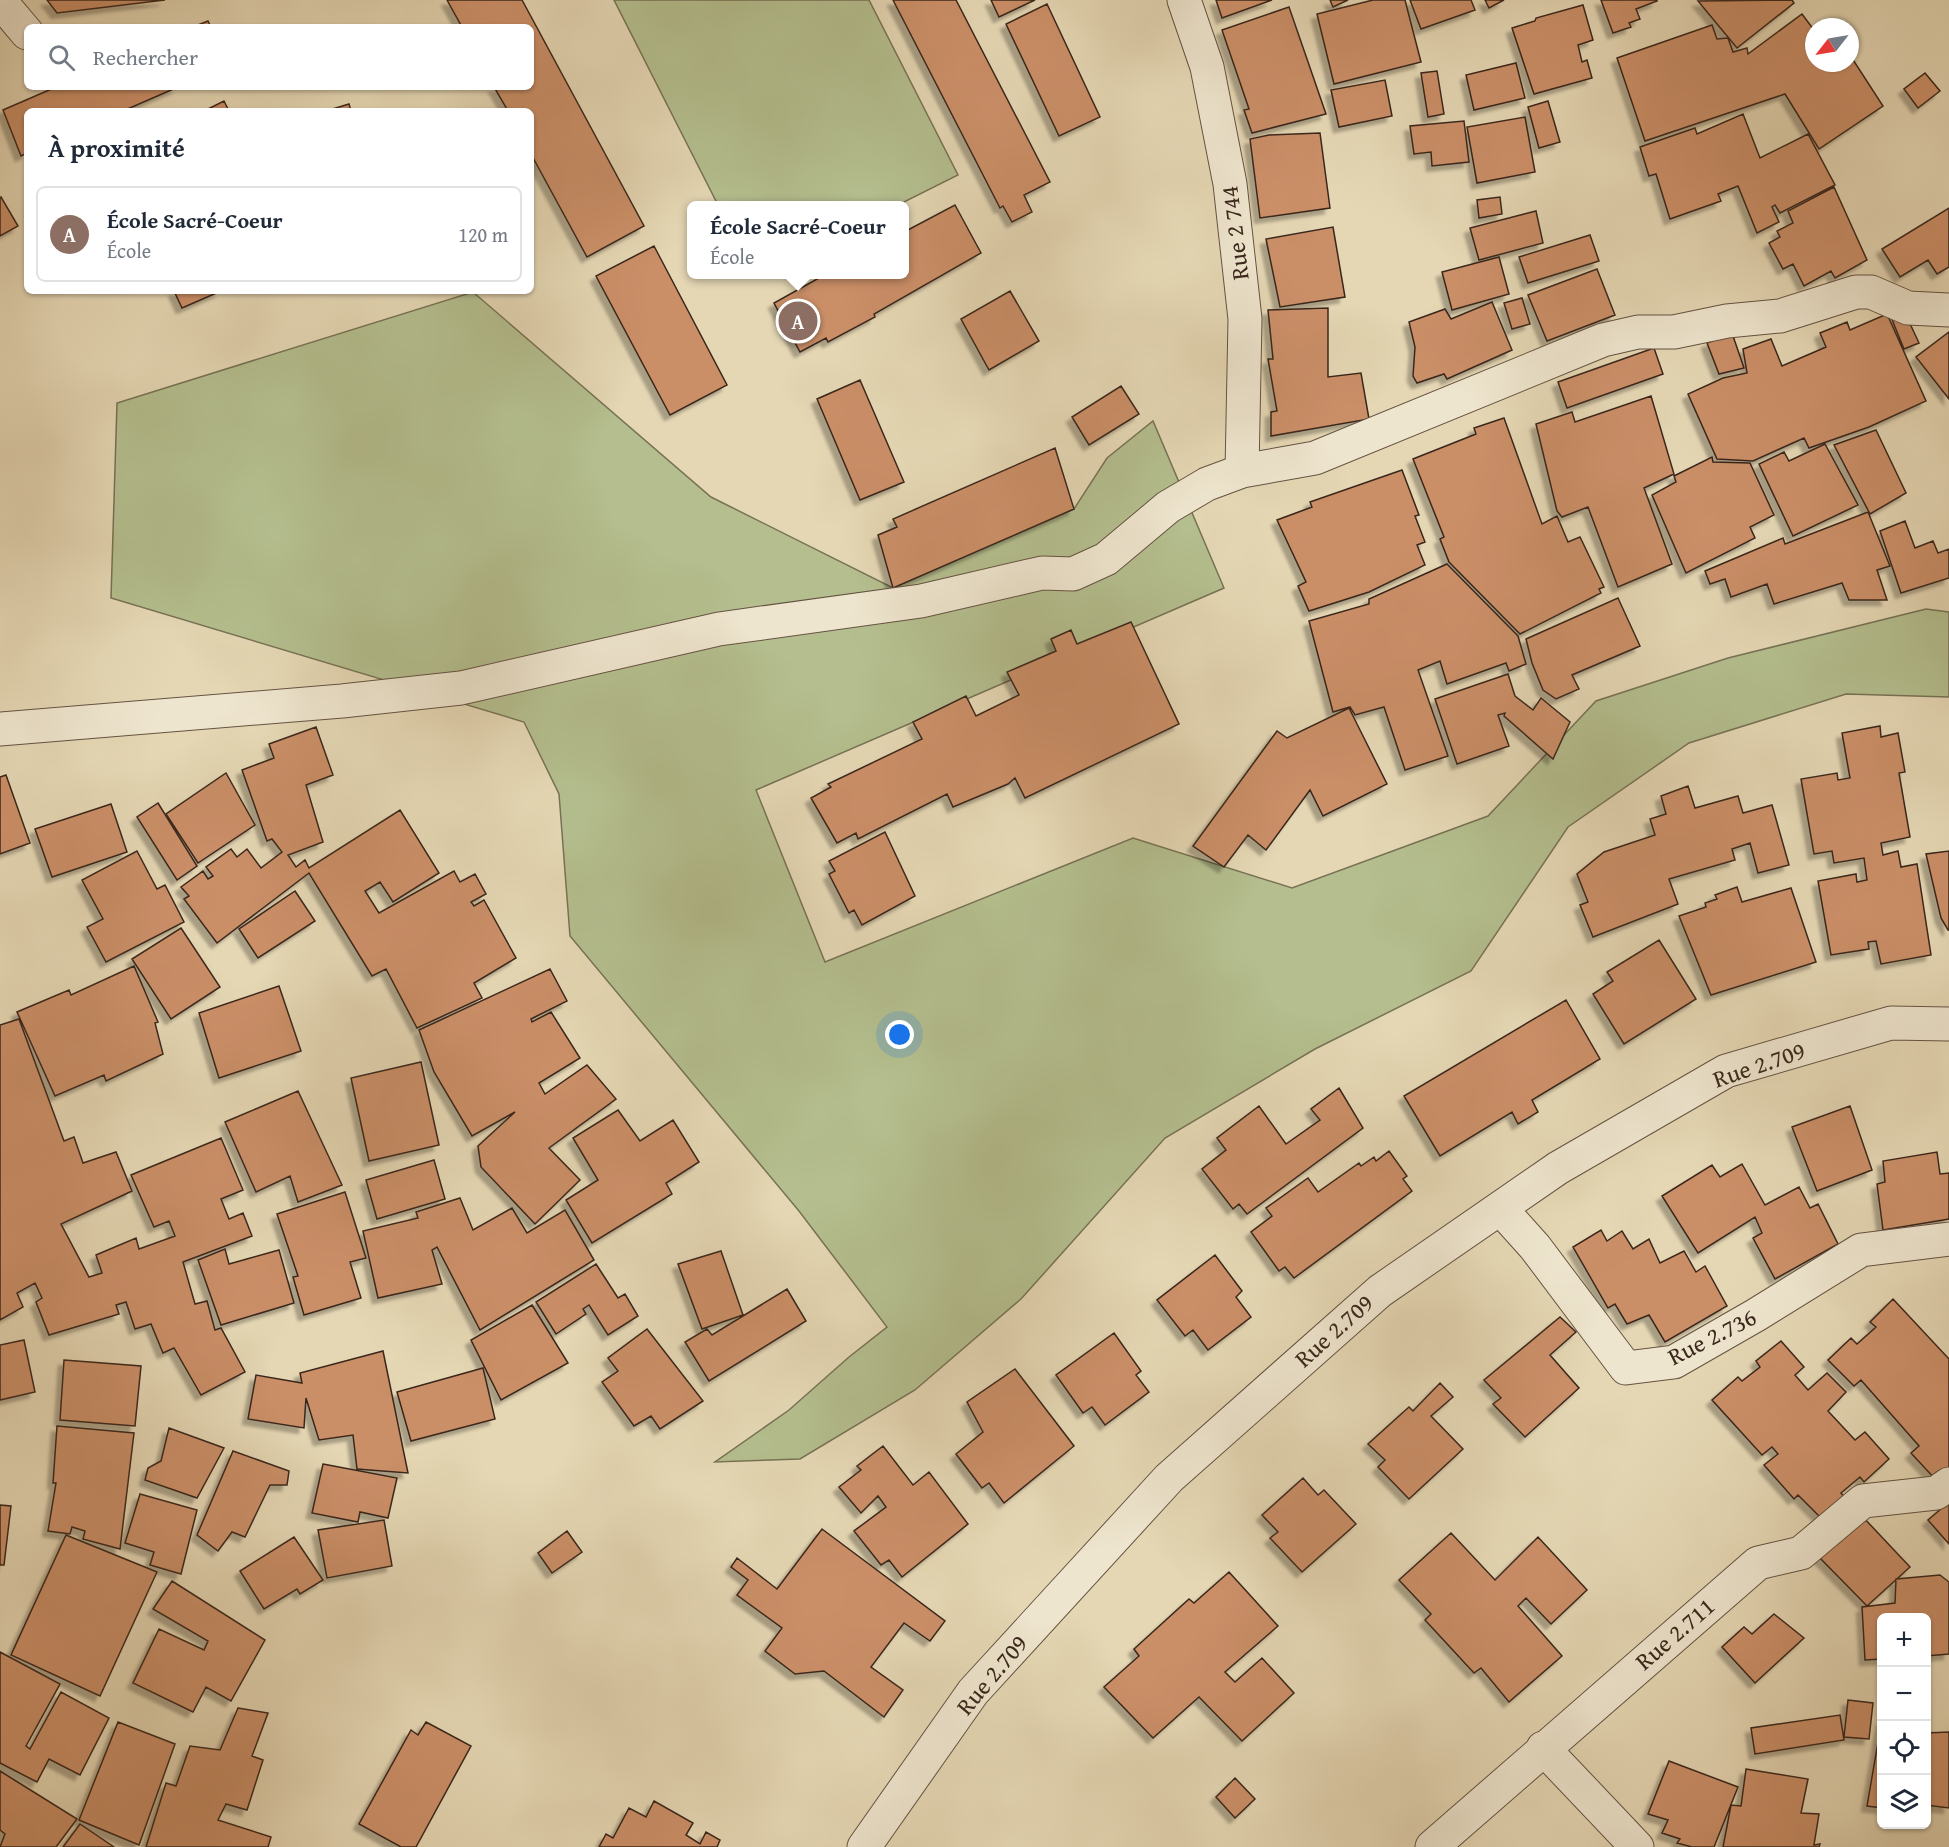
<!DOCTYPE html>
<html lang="fr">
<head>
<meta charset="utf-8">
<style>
  :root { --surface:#fff; --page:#f6f6f7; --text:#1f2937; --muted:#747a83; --line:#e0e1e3; --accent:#111827 }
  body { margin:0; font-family:"Gentium Book Plus",serif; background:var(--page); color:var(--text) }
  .controls { position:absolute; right:18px; bottom:18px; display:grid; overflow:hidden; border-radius:9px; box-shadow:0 2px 4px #0004 }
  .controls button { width:54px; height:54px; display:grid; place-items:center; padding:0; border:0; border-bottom:2px solid var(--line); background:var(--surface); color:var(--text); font:30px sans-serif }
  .compass { position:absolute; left:1805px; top:18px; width:54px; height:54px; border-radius:50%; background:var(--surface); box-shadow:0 2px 4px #0004; rotate:239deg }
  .you { position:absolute; left:900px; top:1035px; width:21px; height:21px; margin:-15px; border:4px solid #fff; border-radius:50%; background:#1a73e8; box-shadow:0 0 0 9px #1a73e833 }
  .badge { display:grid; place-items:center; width:39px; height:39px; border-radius:50%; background:var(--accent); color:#fff; font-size:20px; font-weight:700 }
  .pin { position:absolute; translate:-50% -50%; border:3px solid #fff; box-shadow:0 2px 6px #0006 }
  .popup { position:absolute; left:687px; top:201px; width:222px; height:78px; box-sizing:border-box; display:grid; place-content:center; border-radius:9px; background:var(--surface); filter:drop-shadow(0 2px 4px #0005); font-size:20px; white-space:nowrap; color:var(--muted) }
  .popup b { font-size:22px; color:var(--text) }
  .popup::after { content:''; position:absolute; left:50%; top:100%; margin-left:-12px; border:12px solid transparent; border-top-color:var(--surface) }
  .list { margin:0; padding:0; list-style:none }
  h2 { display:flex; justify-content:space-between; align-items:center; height:78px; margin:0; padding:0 24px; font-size:26px }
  h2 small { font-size:20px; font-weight:400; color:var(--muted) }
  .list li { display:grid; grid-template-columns:39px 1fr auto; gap:18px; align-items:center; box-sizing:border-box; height:96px; margin:0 12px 12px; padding:0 12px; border:2px solid var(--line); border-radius:9px }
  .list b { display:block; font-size:22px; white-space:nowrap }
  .list p { margin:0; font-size:20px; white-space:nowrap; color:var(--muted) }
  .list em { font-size:20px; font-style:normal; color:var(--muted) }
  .icon { flex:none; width:33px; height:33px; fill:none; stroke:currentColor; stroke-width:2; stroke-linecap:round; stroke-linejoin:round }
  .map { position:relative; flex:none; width:1949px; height:1847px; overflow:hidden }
  .search { position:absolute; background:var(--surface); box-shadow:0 2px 4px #0004; left:24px; top:24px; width:510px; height:66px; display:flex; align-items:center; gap:15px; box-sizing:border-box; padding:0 21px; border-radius:9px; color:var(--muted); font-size:22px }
  .panel { position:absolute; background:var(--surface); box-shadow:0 2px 4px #0004; left:24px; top:108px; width:510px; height:186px; border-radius:9px }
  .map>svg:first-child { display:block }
  .green { fill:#b4be8e; stroke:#777255; stroke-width:1.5 }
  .building { fill:#cb8f67; stroke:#3a271c; stroke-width:1.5; filter:url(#shadow) }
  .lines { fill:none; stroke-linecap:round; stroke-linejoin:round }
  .minor-casing { stroke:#655342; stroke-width:35 }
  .minor { stroke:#eee5ce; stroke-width:33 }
  .labels { text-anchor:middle; stroke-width:4.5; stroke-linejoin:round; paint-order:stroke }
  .street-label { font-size:24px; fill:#3a271c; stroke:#eee5ce }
</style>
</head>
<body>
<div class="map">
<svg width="1949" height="1847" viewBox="0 0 1949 1847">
  <defs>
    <filter id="shadow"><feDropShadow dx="-5.5" dy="5.5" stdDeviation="1.5" flood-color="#0004"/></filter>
  </defs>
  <rect width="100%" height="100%" fill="#e5d7b4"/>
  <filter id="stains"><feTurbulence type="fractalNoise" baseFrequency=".00333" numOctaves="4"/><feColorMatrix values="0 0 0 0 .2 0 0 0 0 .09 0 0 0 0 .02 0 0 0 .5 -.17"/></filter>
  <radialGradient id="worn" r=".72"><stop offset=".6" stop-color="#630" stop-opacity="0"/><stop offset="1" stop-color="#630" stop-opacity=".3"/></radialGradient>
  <path class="green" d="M614 0H869L958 175 898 205H718Z
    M473 292 711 497 893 588 1074 509 1107 458 1153 421 1224 588 756 790 825 962 1133 838 1292 888 1488 816 1596 701 1728 658 1926 609 1949 612V697L1846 694 1689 743 1568 827 1471 971 1315 1049 1165 1138 1021 1299 915 1390 800 1459 715 1462 789 1410 849 1357 887 1327 799 1211 570 936 559 794 524 722 111 598 117 403Z"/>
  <path class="building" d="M47 0H165L57 13Z
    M447 0H522L644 226 587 257 531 154V111H508L494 87H531V27H462Z
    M893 0H956L1050 182 1024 195 1032 212 1012 222 1003 206 1000 208Z
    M991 0H1035L999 17Z
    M1216 0H1272L1222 18Z
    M1330 0H1348L1333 7Z
    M1373 0H1405L1421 62 1334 84 1317 14Z
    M1410 0H1471L1475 10 1421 29Z
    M1485 0H1504L1489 8Z
    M1601 0H1657V1L1636 9 1640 19 1629 23 1631 27 1613 33Z
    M1792 0 1794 3 1737 48 1698 1Z
    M1047 4 1100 117 1059 136 1006 24Z
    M1583 5 1593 40 1578 45 1582 62 1587 60 1592 78 1534 94 1512 28 1535 21 1536 18Z
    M1289 7 1326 114 1252 133 1244 110 1249 109 1222 30Z
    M1802 14 1814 30V63H1850V55L1883 106 1819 149 1785 94 1645 141 1617 58 1712 25 1717 39 1728 38 1733 52 1747 48 1748 54Z
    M208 21 211 27H193Z
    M1516 63 1525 98 1474 110 1466 75Z
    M1437 71 1444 114 1428 117 1421 73Z
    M1925 73 1940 91 1918 108 1904 89Z
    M1385 80 1392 116 1339 127 1331 90Z
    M56 87H178L123 111H27V153L21 156 3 110Z
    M224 101 229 111H204Z
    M1548 101 1560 142 1539 148 1528 107Z
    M349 104 351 111H326Z
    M1743 114 1760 158 1808 134 1835 185 1780 213 1775 205 1772 207 1779 222 1757 233 1738 186 1718 194 1721 201 1670 219 1656 174 1649 176 1640 147 1695 128 1697 134Z
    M1525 117 1535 172 1477 183 1467 127Z
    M1464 121 1469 162 1432 166 1431 152 1414 154 1410 126Z
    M1320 133 1330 208 1260 218 1250 139 1269 135Z
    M1834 187 1867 260 1835 278 1831 271 1804 286 1793 264 1783 269 1769 243 1780 237 1777 231 1793 223 1788 211Z
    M1 197 18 226 0 236V198Z
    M1500 197 1502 214 1479 218 1477 200Z
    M955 205 981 253 874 314 875 317 828 342 826 338 800 352 774 303 826 274H904V232Z
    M1949 208V267L1937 274 1928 260 1900 277 1882 249Z
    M1536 211 1543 243 1479 260 1470 228Z
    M1333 227 1345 297 1280 307 1266 239Z
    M1590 235 1599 261 1528 283 1519 257Z
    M654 246 727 385 670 415 596 276Z
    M1499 257 1509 294 1452 310 1442 272Z
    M1597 269 1615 315 1547 341 1528 295Z
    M174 291H221L182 308Z
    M1010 291 1039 341 989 370 961 319Z
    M1522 298 1530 324 1512 329 1504 303Z
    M1492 302 1512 350 1447 379 1444 374 1417 383 1413 376 1415 347 1409 322 1445 309 1451 319Z
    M1328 308V377L1361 373 1369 419 1271 436V412L1277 411 1268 359H1273L1268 310Z
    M1887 314 1926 401 1869 427 1809 448 1804 438 1753 461 1717 459 1688 394 1723 378 1747 373 1743 349 1771 339 1782 366 1826 347 1820 333 1847 322 1850 330Z
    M1906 315 1919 343 1904 349 1891 317Z
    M1949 332V399L1916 357Z
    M1732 333 1744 368 1719 374 1707 343Z
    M1654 348 1663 374 1567 408 1558 382Z
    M860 380 904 482 860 500 817 399Z
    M1121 386 1139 414 1089 445 1072 417Z
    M1651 396 1674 474 1644 488 1672 564 1618 587 1588 507 1562 517 1557 511 1536 424 1572 412 1575 422Z
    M1504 418 1542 524 1557 516 1568 542 1580 537 1604 587 1599 589 1601 593 1520 634 1449 562 1440 539 1444 537 1413 459 1476 434 1474 428Z
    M1876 430 1906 493 1870 514 1834 445Z
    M1825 444 1858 505 1793 536 1759 464 1784 452 1789 461Z
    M1055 448 1074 509 893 588 878 535 897 527 893 519Z
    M1712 457 1713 462 1750 463 1774 515 1750 527 1755 538 1686 573 1652 495 1676 482 1674 476Z
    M1402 470 1419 515 1415 516 1425 542 1417 545 1425 565 1369 592 1309 611 1298 586 1306 582 1277 520 1312 507 1310 502Z
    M1868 512 1890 566 1877 570 1887 600H1849L1842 583 1774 604 1767 584 1731 597 1725 579 1710 584 1705 571 1783 538 1785 544Z
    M1905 521 1915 548 1933 541 1938 553 1949 549V578L1901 593 1880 531Z
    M1447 564 1518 636 1526 664 1509 671 1506 663 1447 684 1440 661 1418 670 1448 756 1405 770 1384 707 1355 715 1350 707 1333 712 1309 621 1369 604V599Z
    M1618 598 1640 646 1572 675 1579 689 1556 699 1543 690 1532 663 1526 639Z
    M1131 622 1179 724 1025 798 1015 778 1008 784 953 807 947 794 858 839 856 833 837 843 811 798 831 787 828 784 922 739 913 722 966 696 976 716 1019 695 1007 672 1056 651 1051 639 1071 630 1077 644Z
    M1508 674 1515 696 1533 710 1541 698 1570 722 1553 759 1504 716 1505 713 1498 715 1509 746 1457 764 1435 699Z
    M1349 708 1387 784 1323 816 1310 790 1266 850 1248 835 1224 867 1193 846 1277 731 1287 738Z
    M1880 726 1881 737 1898 733 1905 772 1899 773 1910 837 1881 843 1883 855 1898 851 1901 867 1917 864 1931 955 1881 964 1876 941 1868 942 1869 949 1831 955 1818 881 1856 874 1857 882 1867 880 1864 858 1834 863 1832 851 1814 854 1801 779 1837 773 1838 780 1850 778 1842 733Z
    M316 727 333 775 306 785 323 842 288 855 296 867 305 860 309 868 400 810 439 873 393 902 380 882 365 891 379 913 454 871 460 882 475 874 486 894 471 902 474 906 484 900 516 958 474 983 482 998 417 1028 386 969 372 976 309 873 217 943 184 899 189 896 181 887 203 871 208 879 213 876 206 867 231 849 237 857 247 849 261 868 282 852 272 839 267 841 242 770 274 758 269 744Z
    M226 773 255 825 198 863 166 814Z
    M6 775 30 843 0 854V777Z
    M1688 786 1695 808 1738 796 1743 813 1772 805 1789 865 1758 873 1750 843 1732 849 1735 860 1669 879 1678 904 1593 937 1580 905 1588 902 1577 874 1604 852 1655 835 1650 819 1666 814 1661 796Z
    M158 803 197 866 177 880 137 817Z
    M111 804 127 852 52 877 35 829Z
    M885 832 915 896 862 925 854 910 849 913 829 874 835 871 829 861Z
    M137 851 157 889 165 885 184 922 106 962 87 927 103 919 82 880Z
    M1949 851V930H1948L1941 918 1926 854Z
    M1737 887 1742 902 1791 888 1816 962 1711 995 1679 916 1706 907 1705 903 1717 899 1715 895Z
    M295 891 315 921 258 958 239 929Z
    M181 928 220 987 171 1019 132 959Z
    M1659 940 1696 999 1624 1044 1593 994 1613 981 1607 972Z
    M134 966 158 1022 155 1023 163 1054 106 1081 104 1075 55 1096 17 1012 69 990 71 995Z
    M550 969 567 1001 531 1019 532 1022 551 1012 580 1058 539 1083 545 1094 587 1065 616 1099 549 1148 580 1180 535 1224 481 1167 478 1146 515 1112 472 1136 434 1072 419 1030Z
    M279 986 301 1051 219 1078 199 1013Z
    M1566 1000 1600 1059 1532 1100 1538 1112 1518 1124 1512 1112 1440 1156 1404 1096Z
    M19 1019 64 1141 74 1137 83 1163 116 1152 132 1191 61 1224 89 1277 102 1273 96 1255 136 1238 139 1249 175 1236 169 1221 154 1227 131 1175 221 1138 243 1190 221 1199 229 1219 243 1213 252 1236 183 1262 195 1304 207 1301 215 1330 221 1328 245 1372 201 1395 174 1348 163 1353 151 1324 135 1329 126 1302 116 1305 119 1314 49 1335 36 1302 42 1298 35 1283 17 1293 23 1307 0 1320V1025Z
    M421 1062 439 1145 369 1161 351 1078Z
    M1339 1088 1363 1128 1247 1214 1239 1204 1233 1209 1202 1169 1226 1150 1217 1138 1259 1106 1286 1144 1320 1120 1311 1109Z
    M298 1091 342 1185 298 1202 290 1176 256 1192 225 1122Z
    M1850 1106 1872 1170 1817 1191 1792 1127Z
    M618 1110 640 1141 673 1120 699 1162 666 1183 672 1194 592 1243 566 1200 598 1180 573 1138Z
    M1389 1151 1407 1176 1403 1179 1412 1191 1294 1278 1285 1267 1279 1271 1251 1232 1272 1216 1266 1208 1308 1178 1318 1192 1359 1163 1361 1166 1374 1157 1376 1161Z
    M1937 1152 1940 1174 1949 1173V1219L1883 1230 1877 1184 1885 1182 1883 1161Z
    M434 1160 445 1199 377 1219 366 1180Z
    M1742 1164 1765 1205 1799 1187 1810 1208 1818 1204 1838 1244 1775 1279 1753 1238 1762 1233 1755 1217 1698 1253 1662 1196 1712 1165 1720 1177Z
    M345 1192 366 1258 350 1262 361 1298 304 1315 293 1277 298 1276 277 1214Z
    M460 1198 473 1230 512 1208 527 1233 565 1210 594 1260 480 1330 437 1247 432 1250 442 1284 378 1298 363 1231 418 1218 416 1212Z
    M1601 1230 1607 1241 1622 1231 1633 1249 1649 1239 1660 1263 1684 1251 1696 1272 1705 1266 1727 1306 1665 1342 1649 1315 1627 1324 1615 1304 1608 1308 1573 1247Z
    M225 1249 229 1264 279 1250 294 1303 221 1325 198 1260Z
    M721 1251 743 1315 702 1329 678 1264Z
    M1215 1255 1242 1291 1236 1297 1251 1317 1208 1350 1193 1330 1185 1336 1157 1300Z
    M596 1264 618 1298 625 1294 638 1316 608 1335 589 1305 583 1309 586 1314 556 1334 536 1302Z
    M787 1289 806 1321 709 1381 685 1342 707 1329 712 1335Z
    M1893 1299 1949 1359V1468L1936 1480 1911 1453 1919 1446 1861 1380 1854 1386 1828 1360 1851 1338 1857 1344 1876 1327 1870 1322Z
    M532 1305 568 1363 501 1400 471 1340Z
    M1560 1317 1576 1332 1550 1355 1579 1388 1525 1437 1493 1404 1501 1398 1484 1380Z
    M647 1329 703 1401 660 1429 651 1416 634 1426 602 1382 618 1371 608 1358Z
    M1114 1333 1141 1371 1136 1375 1149 1392 1105 1425 1092 1407 1083 1413 1056 1375Z
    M24 1340 35 1392 0 1400V1345Z
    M1781 1341 1804 1367 1795 1375 1808 1390 1827 1373 1846 1392 1828 1411 1855 1440 1865 1432 1889 1459 1864 1482 1860 1477 1841 1493 1845 1498 1821 1518 1798 1495 1794 1499 1764 1465 1778 1454 1772 1447 1762 1455 1712 1400 1738 1377 1742 1381 1760 1367 1756 1361Z
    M383 1351 408 1473 357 1469 353 1435 319 1440 306 1398 304 1428 248 1419 256 1375 302 1383 300 1373Z
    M64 1360 141 1366 135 1426 60 1420Z
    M483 1368 495 1419 411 1441 397 1392Z
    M1015 1369 1074 1446 1004 1503 989 1483 982 1488 956 1454 983 1432 967 1402Z
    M1440 1383 1453 1397 1431 1416 1463 1449 1409 1499 1378 1467 1385 1460 1368 1444 1409 1407 1413 1411Z
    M57 1426 134 1433 120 1549 83 1539 85 1531 72 1527 70 1534 48 1531 56 1483H53Z
    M169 1428 224 1448 197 1498 145 1480 148 1468 161 1461Z
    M883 1446 913 1485 929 1472 968 1524 902 1577 889 1560 881 1565 854 1531 886 1507 878 1496 861 1513 839 1487 861 1470 857 1466Z
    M233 1451 289 1471 287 1485H270L245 1537 232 1532 218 1551 197 1535Z
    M323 1464 397 1478 388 1518 360 1512 358 1522 312 1513Z
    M1303 1478 1318 1495 1324 1490 1356 1524 1302 1572 1270 1538 1278 1532 1262 1515Z
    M140 1494 197 1510 181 1574 150 1565 154 1552 125 1543Z
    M1949 1502V1544L1928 1520Z
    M0 1505 11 1506 4 1565H0Z
    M1862 1516 1910 1567 1867 1606 1818 1556Z
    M384 1520 392 1566 327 1578 318 1530Z
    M822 1529 945 1621 930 1641 904 1623 871 1667 903 1690 884 1717 824 1671 795 1674 765 1651 782 1628 737 1595 748 1580 731 1567 737 1558 777 1589Z
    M567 1531 582 1552 552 1573 538 1553Z
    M1451 1533 1495 1580 1538 1537 1587 1590 1551 1624 1526 1598 1518 1606 1562 1656 1509 1702 1481 1668 1474 1673 1425 1620 1431 1614 1399 1580Z
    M66 1535 157 1572 100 1696 11 1655Z
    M294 1537 323 1580 300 1594 297 1589 264 1609 240 1571Z
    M1229 1572 1278 1626 1225 1672 1235 1682 1262 1658 1294 1693 1242 1741 1199 1697 1153 1738 1104 1687 1139 1656 1134 1649 1189 1599 1194 1603Z
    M1940 1575 1949 1582V1654L1926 1656V1618H1882V1659L1865 1660 1862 1607 1895 1603 1896 1579Z
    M172 1581 265 1640 231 1701 206 1687 193 1712 133 1683 159 1629 204 1650 208 1641 153 1609Z
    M1774 1614 1804 1638 1755 1683 1722 1647 1744 1627 1752 1634Z
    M0 1652 60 1684 26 1746 30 1749 61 1692 109 1718 80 1775 49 1759 37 1782 0 1763Z
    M1848 1700 1873 1703 1869 1739 1844 1737Z
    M238 1708 268 1713 252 1756 263 1760 247 1810 226 1804 218 1820 271 1837 268 1847H146L166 1783 176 1786 190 1746 220 1750Z
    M1840 1715 1844 1740 1755 1754 1751 1728Z
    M1882 1719V1808L1867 1806Z
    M118 1722 175 1744 139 1845 79 1820Z
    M426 1722 471 1746 416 1847H401L359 1824 411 1730 418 1735Z
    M1949 1732V1808L1926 1805V1733Z
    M1669 1761 1738 1787 1714 1847H1692L1677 1843 1680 1839 1662 1833 1668 1820 1648 1814Z
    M1746 1769 1808 1779 1801 1813 1819 1814 1814 1845 1820 1844 1819 1847H1723L1731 1805 1741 1806Z
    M0 1771 77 1819 56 1847H0L5 1834 0 1830Z
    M1235 1778 1255 1799 1235 1818 1216 1797Z
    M654 1801 693 1823 686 1835 700 1844 706 1832 720 1840 717 1847H599L606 1834 613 1838 629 1808 646 1817Z
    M80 1824 114 1847H63Z"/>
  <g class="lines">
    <defs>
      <path id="minor" d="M1184 0 1207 67 1230 184 1245 319 1242 471
        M0 1 27 33
        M0 729 342 701 461 688 719 629 921 601 1042 573 1073 574 1106 559 1168 507 1207 484 1242 471 1315 458 1603 340 1638 332H1674L1727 321 1780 316 1856 292H1871L1908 308 1949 310
        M1500 1208 1535 1247 1626 1368 1674 1362 1756 1315 1861 1250 1949 1239
        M1543 1748 1637 1847
        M864 1847 973 1692 1169 1478 1380 1291 1558 1168 1726 1071 1891 1023 1949 1024
        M1432 1847 1758 1563 1801 1553 1863 1501 1936 1493 1949 1484"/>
    </defs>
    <use href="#minor" class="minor-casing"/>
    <use href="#minor" class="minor"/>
  </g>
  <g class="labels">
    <g class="street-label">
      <text transform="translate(1235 233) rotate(-97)" y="8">Rue 2 744</text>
      <text transform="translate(1759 1065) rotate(-19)" y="8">Rue 2.709</text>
      <text transform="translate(1334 1331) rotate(-42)" y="8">Rue 2.709</text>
      <text transform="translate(1712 1337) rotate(-27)" y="8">Rue 2.736</text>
      <text transform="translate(1675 1634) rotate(-41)" y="8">Rue 2.711</text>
      <text transform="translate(992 1675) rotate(-50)" y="8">Rue 2.709</text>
    </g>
  </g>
  <rect width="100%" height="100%" filter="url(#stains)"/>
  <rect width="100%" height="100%" fill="url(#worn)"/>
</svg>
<div class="controls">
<button>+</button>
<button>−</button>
<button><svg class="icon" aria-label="locate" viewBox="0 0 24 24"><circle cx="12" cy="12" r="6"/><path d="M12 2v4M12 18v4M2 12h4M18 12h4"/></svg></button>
<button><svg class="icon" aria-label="layers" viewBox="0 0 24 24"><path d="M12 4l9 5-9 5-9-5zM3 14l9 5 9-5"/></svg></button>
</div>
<svg class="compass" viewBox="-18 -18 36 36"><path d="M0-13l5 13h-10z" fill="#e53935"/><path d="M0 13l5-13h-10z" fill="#747a83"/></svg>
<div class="you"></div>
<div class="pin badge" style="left:798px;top:321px;background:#8d6e63">A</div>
<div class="popup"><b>École Sacré-Coeur</b>École</div>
<div class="search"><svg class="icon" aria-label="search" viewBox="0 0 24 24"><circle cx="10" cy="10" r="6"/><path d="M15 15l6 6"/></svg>Rechercher</div>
<section class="panel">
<h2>À proximité<small></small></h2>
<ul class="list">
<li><span class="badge" style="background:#8d6e63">A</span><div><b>École Sacré-Coeur</b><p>École</p></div><em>120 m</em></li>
</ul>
</section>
</div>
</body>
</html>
